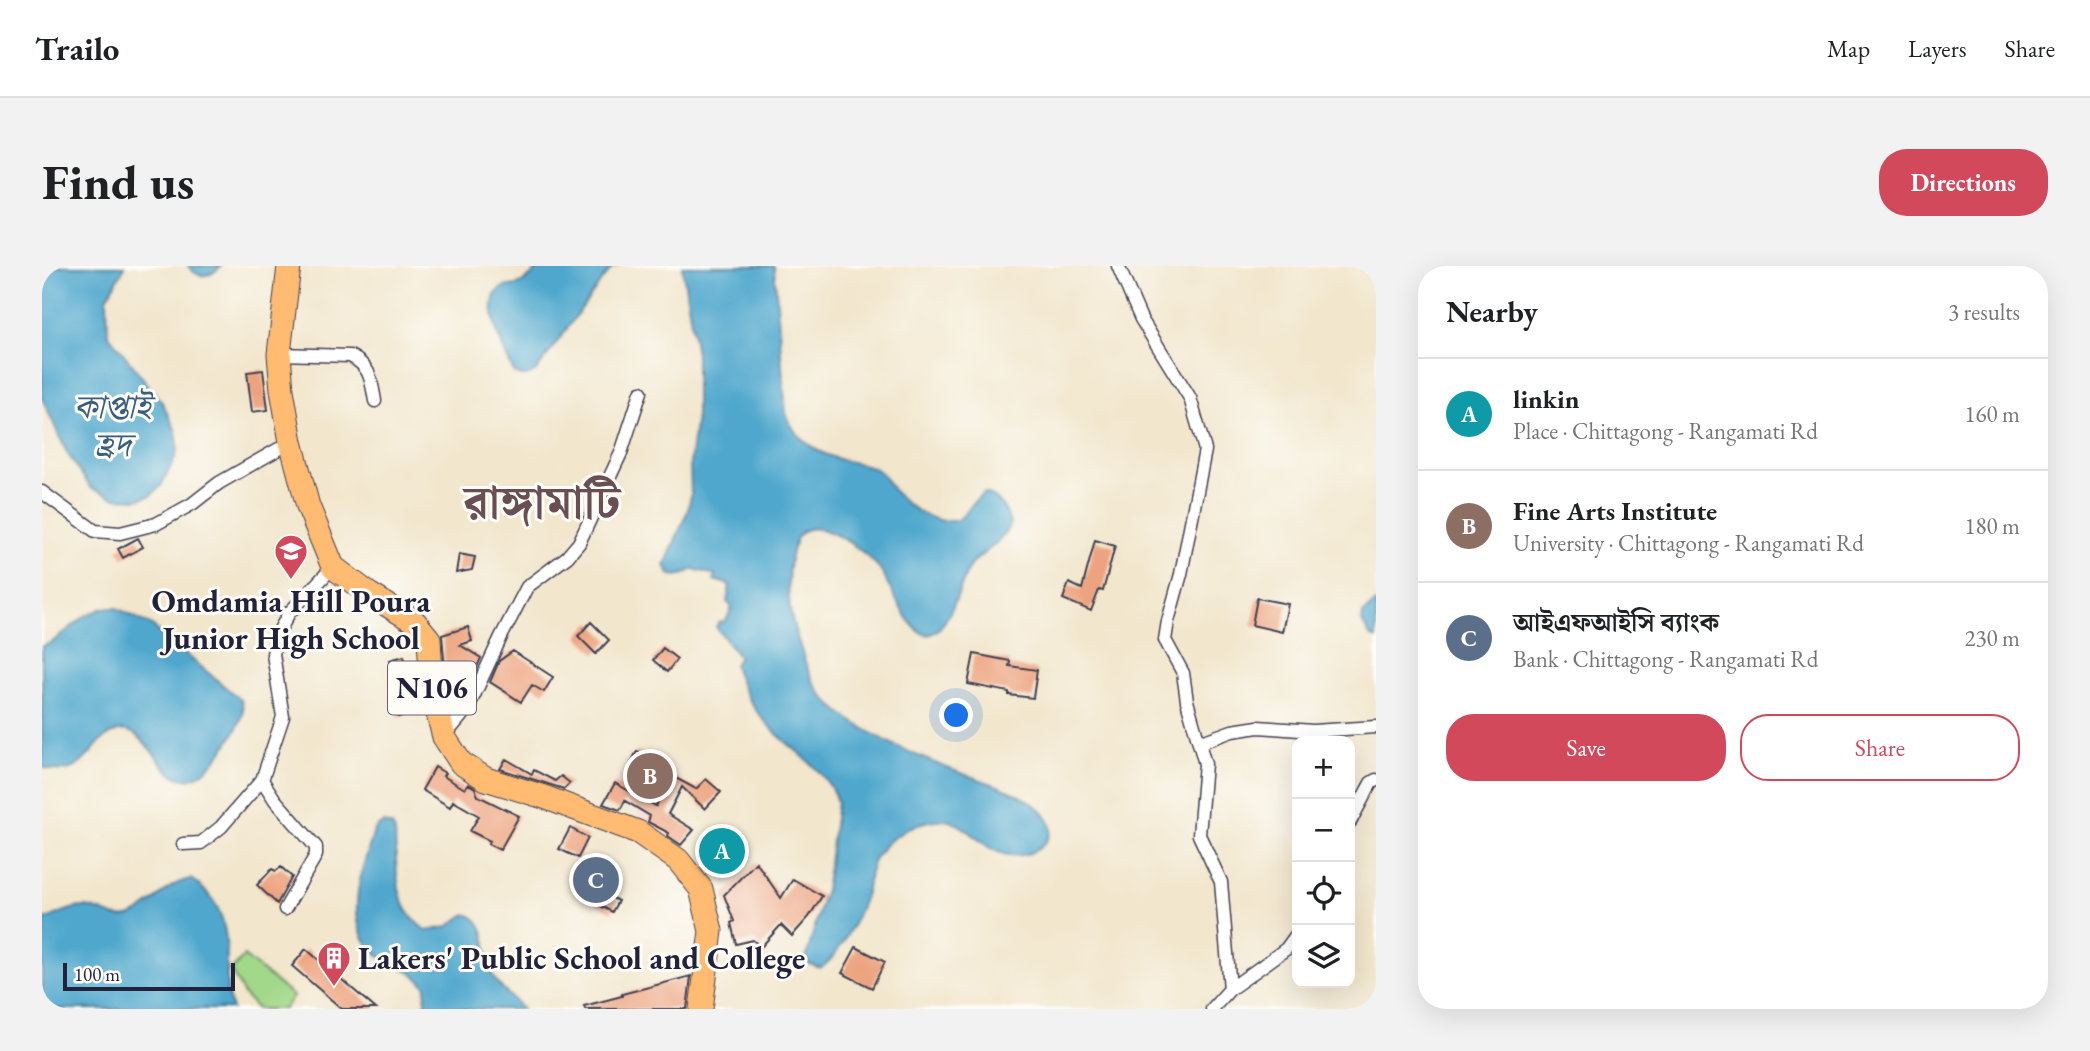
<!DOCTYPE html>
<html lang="en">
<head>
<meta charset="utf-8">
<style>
  :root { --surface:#fff; --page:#f2f2f2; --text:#202124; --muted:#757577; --line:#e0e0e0; --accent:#d1495b }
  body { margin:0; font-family:"EB Garamond","Noto Serif Bengali",serif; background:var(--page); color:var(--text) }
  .controls { position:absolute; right:21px; bottom:21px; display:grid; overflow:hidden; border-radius:14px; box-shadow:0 7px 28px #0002 }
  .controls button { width:63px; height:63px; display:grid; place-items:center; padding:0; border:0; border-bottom:2px solid var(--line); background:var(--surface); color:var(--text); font:35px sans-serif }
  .scale { position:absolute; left:21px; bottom:18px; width:172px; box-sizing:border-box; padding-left:7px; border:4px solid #22223b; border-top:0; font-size:19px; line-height:24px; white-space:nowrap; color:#22223b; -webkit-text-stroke:5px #fdfcf7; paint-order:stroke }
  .you { position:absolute; left:915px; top:450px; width:24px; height:24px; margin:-18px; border:5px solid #fff; border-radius:50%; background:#1a73e8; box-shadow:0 0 0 10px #1a73e833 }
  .badge { display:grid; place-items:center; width:46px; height:46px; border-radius:50%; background:var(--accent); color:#fff; font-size:23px; font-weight:700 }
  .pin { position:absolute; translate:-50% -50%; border:4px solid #fff; box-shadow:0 2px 7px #0006 }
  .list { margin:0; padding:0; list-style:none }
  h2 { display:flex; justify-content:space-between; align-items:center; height:91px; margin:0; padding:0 28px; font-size:30px }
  h2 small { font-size:23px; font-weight:400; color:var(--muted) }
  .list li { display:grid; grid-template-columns:46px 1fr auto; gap:21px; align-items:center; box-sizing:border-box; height:112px; padding:0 28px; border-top:2px solid var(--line) }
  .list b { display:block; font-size:26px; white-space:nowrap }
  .list p { margin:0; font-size:23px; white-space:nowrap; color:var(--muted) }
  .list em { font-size:23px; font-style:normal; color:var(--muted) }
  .actions { display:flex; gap:14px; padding:21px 28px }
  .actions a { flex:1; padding:16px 0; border:2px solid var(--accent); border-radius:28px; text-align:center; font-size:24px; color:var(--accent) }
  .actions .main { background:var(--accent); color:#fff }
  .icon { flex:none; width:38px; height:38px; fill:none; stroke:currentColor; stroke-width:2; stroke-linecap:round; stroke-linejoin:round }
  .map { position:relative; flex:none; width:1334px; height:743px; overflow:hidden; border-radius:28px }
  header { display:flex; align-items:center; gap:42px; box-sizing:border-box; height:98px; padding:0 35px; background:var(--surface); border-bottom:2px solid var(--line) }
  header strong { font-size:33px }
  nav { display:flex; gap:38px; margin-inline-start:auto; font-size:24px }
  .intro { display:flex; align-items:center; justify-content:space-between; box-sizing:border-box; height:168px; padding:0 42px }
  h1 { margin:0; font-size:49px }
  .button { padding:18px 32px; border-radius:28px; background:var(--accent); color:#fff; font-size:24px; font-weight:700 }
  main { display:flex; gap:42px; padding:0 42px }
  aside { flex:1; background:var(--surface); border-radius:28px; box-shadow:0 7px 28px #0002 }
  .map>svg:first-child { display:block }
  .built { fill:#f7d0cd }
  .green { fill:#a2d889; stroke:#627d62; stroke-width:2 }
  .water { fill:#50a7cd; stroke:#396484; stroke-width:2 }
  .building { fill:#eda37f }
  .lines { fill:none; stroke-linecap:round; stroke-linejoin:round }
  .street-casing { stroke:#413f51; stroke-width:15 }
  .highway-casing { stroke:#413f51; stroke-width:25 }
  .street { stroke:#fff; stroke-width:12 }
  .highway { stroke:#ffbb71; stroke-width:23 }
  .labels { text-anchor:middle; stroke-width:6; stroke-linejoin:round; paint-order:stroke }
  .shield { fill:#fdfcf7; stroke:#646373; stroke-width:2 }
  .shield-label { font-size:30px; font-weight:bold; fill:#22223b }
  .poi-label { font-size:32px; font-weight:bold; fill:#22223b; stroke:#fdfcf7 }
  .water-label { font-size:33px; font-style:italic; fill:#375e7d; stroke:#fdfcf7 }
  .town-label { font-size:46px; font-weight:bold; fill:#694f53; stroke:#fdfcf7 }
</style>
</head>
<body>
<header>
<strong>Trailo</strong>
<nav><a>Map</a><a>Layers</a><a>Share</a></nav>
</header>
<div class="intro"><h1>Find us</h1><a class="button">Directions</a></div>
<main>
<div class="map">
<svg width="1334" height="743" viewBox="0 0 1334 743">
  <rect width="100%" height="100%" fill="#fdfcf7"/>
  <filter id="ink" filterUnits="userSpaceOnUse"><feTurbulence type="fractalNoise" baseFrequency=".0143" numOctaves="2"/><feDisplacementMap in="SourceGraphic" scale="14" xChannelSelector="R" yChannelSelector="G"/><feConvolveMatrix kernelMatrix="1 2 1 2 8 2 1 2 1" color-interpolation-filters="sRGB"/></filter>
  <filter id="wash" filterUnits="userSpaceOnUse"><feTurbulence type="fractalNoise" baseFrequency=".00686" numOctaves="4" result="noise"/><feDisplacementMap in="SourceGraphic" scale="28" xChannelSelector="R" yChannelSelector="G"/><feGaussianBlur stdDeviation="1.57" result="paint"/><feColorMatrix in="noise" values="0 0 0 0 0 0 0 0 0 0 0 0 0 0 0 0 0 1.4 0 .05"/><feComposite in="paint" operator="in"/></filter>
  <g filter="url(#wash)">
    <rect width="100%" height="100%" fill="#f2e6cc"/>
    <path class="built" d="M584 498 623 519 604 555 595 550 604 533 574 516Z"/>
    <path class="green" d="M202 690 251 730 242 743H215L202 729 189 705Z"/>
    <path class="water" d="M0 0H83L65 32 66 68 120 136 134 165 136 180 134 190 119 220 108 230 94 233 73 232 49 222 25 187 0 132Z
      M146 0H179C169 11 156 14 146 0Z
      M499 0H576L571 1 564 9 494 105C485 111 482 112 472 107 464 88 439 41 457 24 464 18 471 21 478 18 485 14 493 5 499 0Z
      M640 0H732L744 147C752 174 778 189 804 195 814 197 826 198 835 204 843 209 846 217 851 224 863 239 887 255 907 255 926 255 928 233 943 227 958 233 964 242 968 258 958 281 942 283 927 301 919 318 907 362 889 368 868 375 847 314 836 301 823 285 768 242 754 274 742 302 745 339 754 368 761 387 765 409 778 426 809 467 899 501 948 517 971 525 1032 550 999 581 994 585 986 588 980 589 941 594 932 556 900 554 885 553 868 560 856 569 848 574 839 583 834 591 827 602 827 615 824 627 818 646 796 694 778 702L767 698 764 692 784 620 795 536C787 507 756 488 734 467 713 446 701 428 692 399L697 391 674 361 676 357 684 355 690 341 685 336 688 319 672 314 673 309 651 303C643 308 637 312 627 308L623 299 646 244 649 229 648 197 654 150V88Z
      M1334 336V373L1328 370 1320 356 1321 348Z
      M61 342H75L109 359 199 434C204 448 198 457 191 469 127 574 116 456 77 465 43 474 48 517 0 501V380L9 377 43 350Z
      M342 557 350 560 353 565C355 602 350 642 385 665L405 661 424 648C450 655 441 690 451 710 458 724 471 731 480 743H383L384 721C368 700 357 704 339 691 297 662 320 605 332 565L336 560Z
      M149 613C184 637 185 665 185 705 185 718 185 731 190 743H0V655C12 650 28 641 42 641 58 641 73 656 89 650 112 641 123 617 149 613Z"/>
    <g id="blocks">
      <path class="building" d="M221 104 226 144 210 146 205 106Z
        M96 272 101 281 81 292 76 283Z
        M1053 274 1073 280 1061 325 1057 324 1049 345 1021 333 1027 317 1040 323Z
        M417 288 433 291 430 304 414 307Z
        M1215 332 1246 338 1240 366 1210 359Z
        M549 356 567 374 554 388 536 370Z
        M426 361 430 375 418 379 439 392 419 437 413 444 402 393 400 369Z
        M621 382 635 393 625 406 611 394Z
        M471 385 511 411 502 426 490 419 479 436 448 416 457 395Z
        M932 388 968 395 967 400 995 404 991 432 967 429V426L926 418Z
        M362 390 377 445 356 451 353 437 358 430 348 394Z
        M595 485 618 496 615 502 654 523 664 513 679 526 663 543 640 521 626 548 652 564 639 579 626 570 627 567 606 556 608 550 583 535 578 544 561 538 573 517 614 540 625 519 588 499Z
        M464 493 490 508 492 504 513 515 519 510 528 517 522 523 458 503Z
        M393 501 403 507 401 510 423 523 426 518 433 522 436 530 477 550 458 584 446 578 448 575 428 565 437 550 411 535 408 541 380 524Z
        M528 562 546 572 536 592 517 583Z
        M683 568 696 588 670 606 663 595 670 591 663 581Z
        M714 596 739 632 751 613 780 630 767 651 750 670 739 659 719 681 711 674 694 678 689 657 692 655 682 629Z
        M239 601 250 611 235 638 215 619 230 603 234 605Z
        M555 624 576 635 570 646 549 635Z
        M814 681 843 696 830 722 800 707Z
        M264 683 334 743H300L250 700Z
        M649 710 645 743H543L542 740 580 730V728Z"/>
    </g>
  </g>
  <g filter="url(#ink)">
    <use href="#blocks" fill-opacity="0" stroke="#413f51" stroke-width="2"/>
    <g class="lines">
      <defs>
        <path id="street" d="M1076 0 1099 53 1148 132 1163 184 1139 308 1126 355 1123 374 1141 407 1145 435 1163 498 1157 569 1179 616 1188 723 1170 743
          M237 88 308 90C329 101 329 113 333 135
          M0 226 53 265 78 267 114 258 150 238 177 217 249 176
          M402 471 426 442 459 371 485 321 525 291 537 277 579 187 599 126
          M1157 477 1190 465 1216 461 1271 465 1334 461
          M220 514 233 534 274 581V589L243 643
          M1308 556 1329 517 1334 514
          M141 578 159 577 179 561 220 514 241 451 231 388 235 369 247 347 291 301
          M1188 723 1244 683 1255 668"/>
        <path id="highway" d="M247 0 237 88 240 124 249 176 266 240 291 301 327 328 373 356 387 373 390 425 402 471 419 497 444 513 502 531 596 566 636 594 659 623 669 665 659 743"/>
      </defs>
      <use href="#street" class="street-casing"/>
      <use href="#highway" class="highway-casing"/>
      <use href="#street" class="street"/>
      <use href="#highway" class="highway"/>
    </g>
  </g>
  <defs>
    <symbol id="school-pin" viewBox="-11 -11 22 30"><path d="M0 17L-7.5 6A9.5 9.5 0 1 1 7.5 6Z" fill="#d1495b" stroke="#fdfcf7"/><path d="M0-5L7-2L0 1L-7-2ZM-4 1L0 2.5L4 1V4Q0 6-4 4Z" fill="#fff"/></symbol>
    <symbol id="building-pin" viewBox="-11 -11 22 30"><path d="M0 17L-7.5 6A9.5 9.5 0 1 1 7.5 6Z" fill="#d1495b" stroke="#fdfcf7"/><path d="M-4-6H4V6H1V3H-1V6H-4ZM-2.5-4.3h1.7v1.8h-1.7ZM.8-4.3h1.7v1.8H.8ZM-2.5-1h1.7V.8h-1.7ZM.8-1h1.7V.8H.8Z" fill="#fff"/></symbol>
  </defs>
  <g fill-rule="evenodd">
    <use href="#school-pin" x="230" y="266" width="38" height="52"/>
    <use href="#building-pin" x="273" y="673" width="38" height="52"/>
  </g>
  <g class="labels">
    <rect class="shield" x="346" y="395.5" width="88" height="53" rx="5"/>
    <g class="shield-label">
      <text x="390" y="432">N106</text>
    </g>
    <g class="poi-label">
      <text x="249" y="346">Omdamia Hill Poura<tspan x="249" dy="37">Junior High School</tspan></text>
      <text x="316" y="703" text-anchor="start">Lakers' Public School and College</text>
    </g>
    <g class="water-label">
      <text x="70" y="152">কাপ্তাই<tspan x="70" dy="38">হ্রদ</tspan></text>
    </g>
    <g class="town-label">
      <text x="500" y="252">রাঙ্গামাটি</text>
    </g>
  </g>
</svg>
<div class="controls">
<button>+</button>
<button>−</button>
<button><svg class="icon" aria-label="locate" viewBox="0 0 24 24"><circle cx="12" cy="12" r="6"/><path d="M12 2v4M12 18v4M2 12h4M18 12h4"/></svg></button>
<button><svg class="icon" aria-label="layers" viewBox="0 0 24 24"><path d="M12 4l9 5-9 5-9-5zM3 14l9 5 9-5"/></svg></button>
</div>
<div class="scale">100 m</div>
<div class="you"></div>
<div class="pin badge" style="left:680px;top:585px;background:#0f9aa8">A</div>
<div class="pin badge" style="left:608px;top:510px;background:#8d6e63">B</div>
<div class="pin badge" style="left:554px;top:614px;background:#5c6f8a">C</div>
</div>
<aside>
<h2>Nearby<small>3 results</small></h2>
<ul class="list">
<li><span class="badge" style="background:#0f9aa8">A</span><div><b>linkin</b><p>Place · Chittagong - Rangamati Rd</p></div><em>160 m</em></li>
<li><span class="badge" style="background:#8d6e63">B</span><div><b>Fine Arts Institute</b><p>University · Chittagong - Rangamati Rd</p></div><em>180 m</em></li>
<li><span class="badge" style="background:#5c6f8a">C</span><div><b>আইএফআইসি ব্যাংক</b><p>Bank · Chittagong - Rangamati Rd</p></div><em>230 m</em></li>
</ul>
<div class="actions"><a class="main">Save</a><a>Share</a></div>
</aside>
</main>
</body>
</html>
